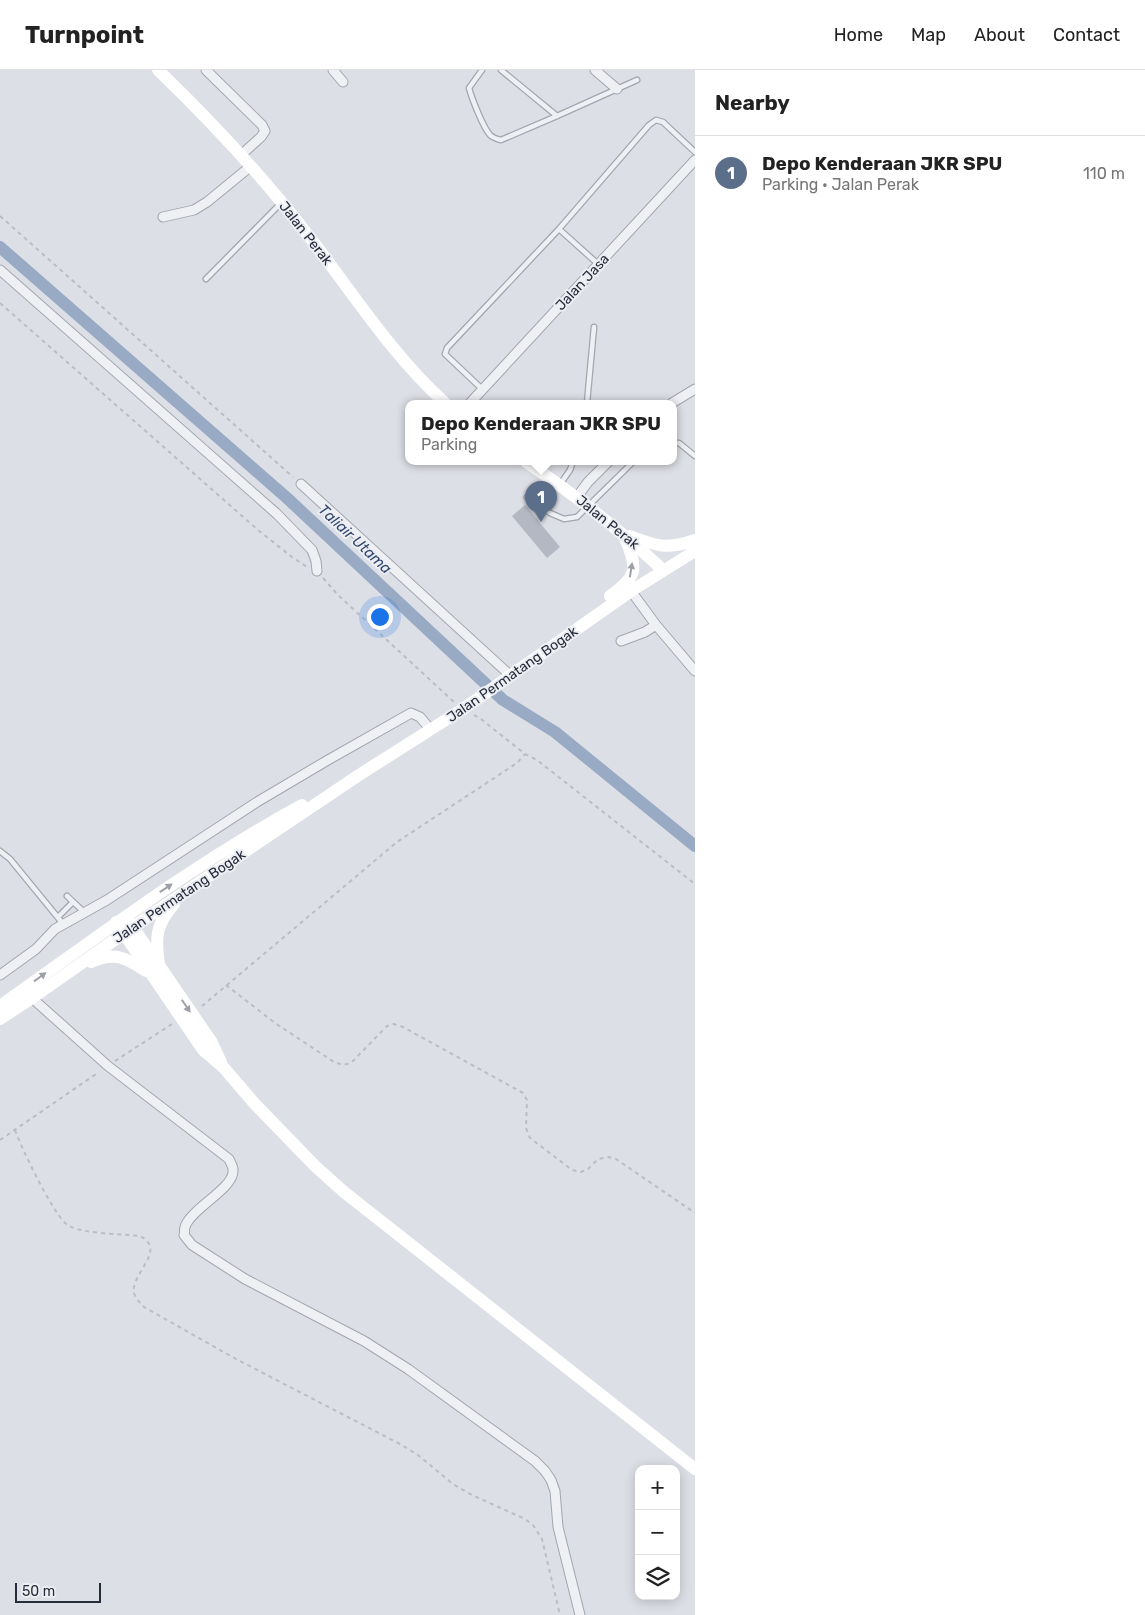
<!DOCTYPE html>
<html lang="en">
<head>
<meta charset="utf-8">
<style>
  :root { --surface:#fff; --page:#f2f2f2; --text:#222; --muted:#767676; --line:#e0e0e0; --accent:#c5474d }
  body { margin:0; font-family:Rubik,sans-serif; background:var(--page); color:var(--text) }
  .controls { position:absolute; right:15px; bottom:15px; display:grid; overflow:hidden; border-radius:10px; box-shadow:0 2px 12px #0003 }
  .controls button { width:45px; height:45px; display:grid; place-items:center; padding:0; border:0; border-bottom:1px solid var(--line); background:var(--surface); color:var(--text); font:25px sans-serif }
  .scale { position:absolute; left:15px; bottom:12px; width:86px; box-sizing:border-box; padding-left:5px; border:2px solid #272c3b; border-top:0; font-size:14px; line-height:18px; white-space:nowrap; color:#272c3b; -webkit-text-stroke:4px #eceef4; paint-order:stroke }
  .you { position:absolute; left:379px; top:546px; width:18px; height:18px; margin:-12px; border:4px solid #fff; border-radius:50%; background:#1a73e8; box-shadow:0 0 0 8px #1a73e833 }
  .badge { display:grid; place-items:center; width:32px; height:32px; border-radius:50%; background:var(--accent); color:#fff; font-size:16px; font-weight:700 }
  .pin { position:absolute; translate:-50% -41px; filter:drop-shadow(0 1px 2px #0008) }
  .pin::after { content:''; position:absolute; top:26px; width:18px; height:15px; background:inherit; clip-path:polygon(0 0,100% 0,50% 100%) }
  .popup { position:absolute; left:405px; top:330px; width:272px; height:65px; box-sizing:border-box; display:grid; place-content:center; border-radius:10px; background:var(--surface); filter:drop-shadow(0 1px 4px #0005); font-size:16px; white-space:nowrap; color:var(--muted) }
  .popup b { font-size:19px; color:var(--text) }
  .popup::after { content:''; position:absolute; left:50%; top:100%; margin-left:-10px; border:10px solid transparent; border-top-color:var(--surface) }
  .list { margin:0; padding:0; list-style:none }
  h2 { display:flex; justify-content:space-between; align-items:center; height:65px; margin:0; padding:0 20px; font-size:21px }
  h2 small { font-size:16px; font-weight:400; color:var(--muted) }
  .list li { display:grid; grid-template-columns:32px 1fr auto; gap:15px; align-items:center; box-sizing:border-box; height:75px; padding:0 20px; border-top:1px solid var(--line) }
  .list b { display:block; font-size:19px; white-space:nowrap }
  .list p { margin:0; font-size:16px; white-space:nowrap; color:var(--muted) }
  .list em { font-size:16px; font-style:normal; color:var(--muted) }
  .icon { flex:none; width:28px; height:28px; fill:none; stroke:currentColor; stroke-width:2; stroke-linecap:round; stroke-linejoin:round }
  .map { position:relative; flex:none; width:695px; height:1545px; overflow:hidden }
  header { display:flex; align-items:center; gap:30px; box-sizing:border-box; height:70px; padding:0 25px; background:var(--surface); border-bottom:1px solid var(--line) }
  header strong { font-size:24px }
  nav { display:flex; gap:28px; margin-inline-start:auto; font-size:18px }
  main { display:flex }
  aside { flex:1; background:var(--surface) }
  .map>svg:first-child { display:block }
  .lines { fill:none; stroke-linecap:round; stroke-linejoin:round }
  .canal { stroke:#99aac4; stroke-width:12 }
  .building { fill:#b4b8c2 }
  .lane-casing { stroke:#a3a6af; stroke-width:7 }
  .street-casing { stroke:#a3a6af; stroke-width:11 }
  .path { stroke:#bbbdc4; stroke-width:2; stroke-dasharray:4 4; stroke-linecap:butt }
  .lane { stroke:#eff0f4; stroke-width:4.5 }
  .street { stroke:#eff0f4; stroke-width:9 }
  .secondary { stroke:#fff; stroke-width:12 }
  .oneway { fill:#9ea0a7 }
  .labels { text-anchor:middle; stroke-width:4; stroke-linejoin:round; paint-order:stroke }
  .street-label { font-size:14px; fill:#272c3b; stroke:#eceef4 }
  .water-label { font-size:15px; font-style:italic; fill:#34476c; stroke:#eceef4 }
</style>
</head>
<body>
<header>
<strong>Turnpoint</strong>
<nav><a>Home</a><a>Map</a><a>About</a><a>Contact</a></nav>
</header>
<main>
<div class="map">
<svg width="695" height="1545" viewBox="0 0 695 1545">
  <rect width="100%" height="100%" fill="#dddfe6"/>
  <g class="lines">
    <path class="canal" d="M0 177 287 428 503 630 555 662 695 776"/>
  </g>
  <path class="building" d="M525 435 560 477 547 488 512 446Z"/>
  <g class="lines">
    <defs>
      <path id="lane" d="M482 0 469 18C472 29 483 57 490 65 493 68 497 69 501 70L557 46 637 10
        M501 0 557 46
        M559 159 598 194
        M206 209 281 133
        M482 319 445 284 447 278 559 159 649 55 656 50 663 52 695 82
        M587 333 594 257
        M674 373H679L695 386
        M561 413 570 400 573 391
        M527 427 550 443 564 449 577 447 634 391
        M0 781 10 789 64 855
        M67 826 85 843
        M58 847 73 832"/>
      <path id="street" d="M206 0 262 55 265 61 261 67 241 85
        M333 0 343 12
        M595 0 617 19
        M163 147 194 140 207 132 251 96
        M0 200 277 444 312 480 316 491 317 501
        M470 333 695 90
        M672 333 695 319
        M301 414 511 606
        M577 427 588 412 609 391
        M631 521 656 555 695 601
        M621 571 645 562 656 555
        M0 905 36 879 55 859 107 830 257 732 328 690 411 643 420 647 431 660
        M32 928 108 996 229 1089C230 1092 233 1096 233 1100 235 1118 190 1139 185 1157 184 1160 185 1163 184 1165L192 1175 245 1209 364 1271 408 1299 535 1391 545 1401 551 1410 555 1421 558 1457 580 1545"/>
    </defs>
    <use href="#lane" class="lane-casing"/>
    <use href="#street" class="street-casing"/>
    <path class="path" d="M0 146 293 407
      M0 233 258 460 292 487 307 497
      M323 508 338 525 454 632
      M474 645 481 649 525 684 537 690 695 814
      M226 915 275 953 334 992 343 995 351 993 387 956 394 954 403 957 523 1023 527 1030 526 1058 530 1068 572 1100 581 1102 588 1099 598 1089 608 1087 616 1089 695 1143
      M202 936 397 772 517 693 525 684
      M115 991 172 954
      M15 1060C21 1077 55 1149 69 1156 85 1164 121 1164 140 1166 168 1180 130 1204 134 1223 136 1229 140 1233 144 1237L236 1289 400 1374 418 1385 453 1414 472 1425 525 1449 533 1455 542 1469 560 1545
      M0 1070 99 1002"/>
    <use href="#lane" class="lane"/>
    <use href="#street" class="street"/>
    <path class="secondary" d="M158 0C213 53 265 109 311 169 354 225 393 286 445 333
      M525 391C575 425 619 459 663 500
      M630 466C656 476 668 480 695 470
      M610 526C638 506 638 499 625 468
      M128 850 211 971 221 992
      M116 852 203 980 224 998 254 1033 315 1096 344 1122 410 1174 695 1399
      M91 892C115 881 126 888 146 901
      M159 894C155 866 156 855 174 834
      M0 936C99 866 195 793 302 735
      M0 949 32 928 133 857 359 705 463 639 631 521 695 481"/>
  </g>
  <defs><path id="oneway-solid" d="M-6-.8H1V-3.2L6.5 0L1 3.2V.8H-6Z" transform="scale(1.25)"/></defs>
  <g class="oneway">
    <use href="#oneway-solid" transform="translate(631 500) rotate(-81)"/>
    <use href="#oneway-solid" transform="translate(166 818) rotate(-34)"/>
    <use href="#oneway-solid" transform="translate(40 907) rotate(-36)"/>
    <use href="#oneway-solid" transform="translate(186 936) rotate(56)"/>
  </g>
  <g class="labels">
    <g class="street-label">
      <text transform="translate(306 163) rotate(52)" y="5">Jalan Perak</text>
      <text transform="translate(582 212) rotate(-47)" y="5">Jalan Jasa</text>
      <text transform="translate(608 452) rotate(39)" y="5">Jalan Perak</text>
      <text transform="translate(512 604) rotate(-35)" y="5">Jalan Permatang Bogak</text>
      <text transform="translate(179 826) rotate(-34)" y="5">Jalan Permatang Bogak</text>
    </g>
    <g class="water-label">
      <text transform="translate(355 469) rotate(43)" y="5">Taliair Utama</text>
    </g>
  </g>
</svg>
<div class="controls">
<button>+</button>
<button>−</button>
<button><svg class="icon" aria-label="layers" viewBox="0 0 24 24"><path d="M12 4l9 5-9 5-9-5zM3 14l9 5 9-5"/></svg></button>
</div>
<div class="scale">50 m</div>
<div class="you"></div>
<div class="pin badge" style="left:541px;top:452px;background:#5c6f8a">1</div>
<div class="popup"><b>Depo Kenderaan JKR SPU</b>Parking</div>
</div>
<aside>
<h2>Nearby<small></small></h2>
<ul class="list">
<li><span class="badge" style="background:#5c6f8a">1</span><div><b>Depo Kenderaan JKR SPU</b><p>Parking · Jalan Perak</p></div><em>110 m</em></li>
</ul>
</aside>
</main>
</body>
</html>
